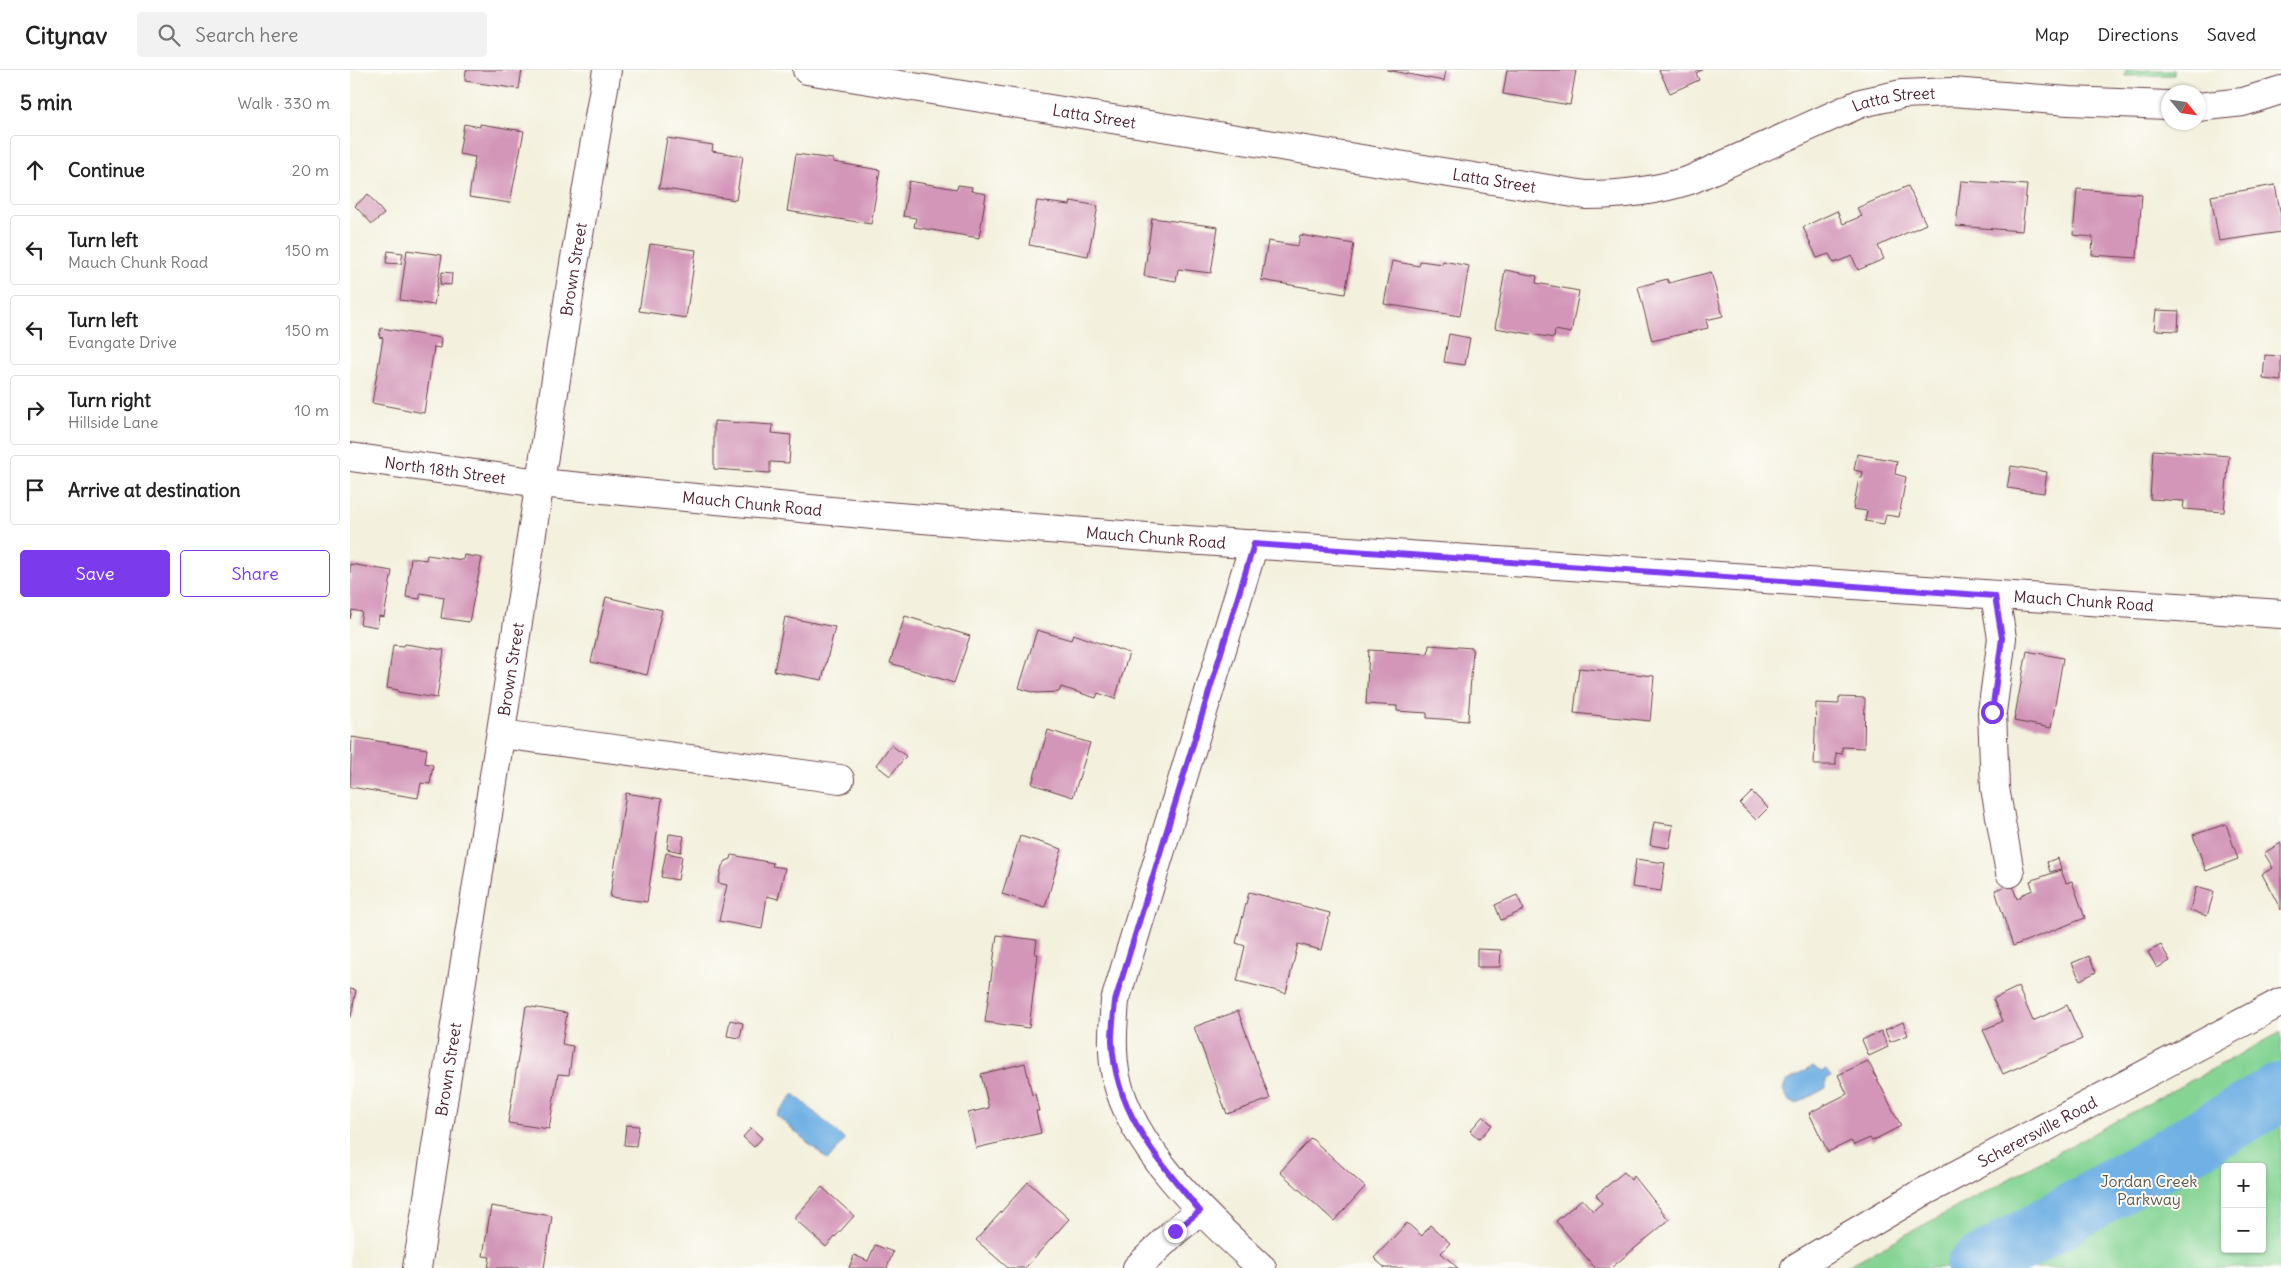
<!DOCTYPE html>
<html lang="en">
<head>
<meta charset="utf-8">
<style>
  :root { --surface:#fff; --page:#f2f2f2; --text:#222; --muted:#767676; --line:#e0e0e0; --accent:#7c3aed }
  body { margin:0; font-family:Delius,sans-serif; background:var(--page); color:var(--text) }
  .controls { position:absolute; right:15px; bottom:15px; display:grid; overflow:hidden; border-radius:5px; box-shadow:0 1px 4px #0004 }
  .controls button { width:45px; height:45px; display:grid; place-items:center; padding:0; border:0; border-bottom:1px solid var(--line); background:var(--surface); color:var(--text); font:25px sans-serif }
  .compass { position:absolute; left:1811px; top:15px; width:45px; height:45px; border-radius:50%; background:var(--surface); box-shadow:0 1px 4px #0004; rotate:119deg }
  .stop { position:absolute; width:15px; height:15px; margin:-11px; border:4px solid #7c3aed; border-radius:50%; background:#fff }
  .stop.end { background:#7c3aed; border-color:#fff; box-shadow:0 1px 5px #0008 }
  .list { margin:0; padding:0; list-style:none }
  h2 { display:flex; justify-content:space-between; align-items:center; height:65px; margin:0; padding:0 20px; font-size:21px }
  h2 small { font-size:16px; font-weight:400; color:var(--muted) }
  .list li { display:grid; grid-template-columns:32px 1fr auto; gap:15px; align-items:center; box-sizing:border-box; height:70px; margin:0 10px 10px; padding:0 10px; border:1px solid var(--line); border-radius:5px }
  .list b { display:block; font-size:19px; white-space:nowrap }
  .list p { margin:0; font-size:16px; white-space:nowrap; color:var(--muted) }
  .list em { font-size:16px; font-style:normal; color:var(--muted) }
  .actions { display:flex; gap:10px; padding:15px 20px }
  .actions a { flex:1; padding:11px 0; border:1px solid var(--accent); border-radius:5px; text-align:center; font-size:18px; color:var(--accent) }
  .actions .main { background:var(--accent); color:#fff }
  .icon { flex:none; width:28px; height:28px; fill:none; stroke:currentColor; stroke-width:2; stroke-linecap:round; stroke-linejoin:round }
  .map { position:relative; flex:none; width:1931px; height:1198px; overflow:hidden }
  header { display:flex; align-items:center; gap:30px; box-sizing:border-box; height:70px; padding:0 25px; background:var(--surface); border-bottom:1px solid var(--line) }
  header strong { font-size:24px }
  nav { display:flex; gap:28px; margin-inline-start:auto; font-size:18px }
  .search { width:350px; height:45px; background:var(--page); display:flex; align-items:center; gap:12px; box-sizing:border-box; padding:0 18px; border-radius:5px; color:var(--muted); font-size:19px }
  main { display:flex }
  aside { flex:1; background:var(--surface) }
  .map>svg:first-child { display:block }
  .green { fill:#85d494; stroke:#687a60; fill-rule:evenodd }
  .water { fill:#70b0e4; stroke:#5d6888 }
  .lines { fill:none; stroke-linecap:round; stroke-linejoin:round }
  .stream { stroke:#70b0e4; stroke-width:10 }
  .river { stroke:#70b0e4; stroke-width:59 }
  .building { fill:#d396b8 }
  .minor-casing { stroke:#633e46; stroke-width:30 }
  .major-casing { stroke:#633e46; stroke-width:30 }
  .minor { stroke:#fff; stroke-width:28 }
  .major { stroke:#fff; stroke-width:28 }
  .route { stroke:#7c3aed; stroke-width:6 }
  .labels { text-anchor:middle; stroke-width:4; stroke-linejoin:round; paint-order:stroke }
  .street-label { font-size:16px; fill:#4a1f2b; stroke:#fdfcf7 }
  .park-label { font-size:16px; fill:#5c554a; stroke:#fdfcf7 }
</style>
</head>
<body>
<header>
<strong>Citynav</strong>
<div class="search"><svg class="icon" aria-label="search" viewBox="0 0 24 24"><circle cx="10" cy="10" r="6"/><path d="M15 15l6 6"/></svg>Search here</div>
<nav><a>Map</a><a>Directions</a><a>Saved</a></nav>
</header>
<main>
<aside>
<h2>5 min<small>Walk · 330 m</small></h2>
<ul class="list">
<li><svg class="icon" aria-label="ahead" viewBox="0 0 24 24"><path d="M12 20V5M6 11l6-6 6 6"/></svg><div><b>Continue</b></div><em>20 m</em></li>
<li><svg class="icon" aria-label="left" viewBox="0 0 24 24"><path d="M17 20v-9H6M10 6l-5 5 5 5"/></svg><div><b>Turn left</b><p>Mauch Chunk Road</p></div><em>150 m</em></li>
<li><svg class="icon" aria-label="left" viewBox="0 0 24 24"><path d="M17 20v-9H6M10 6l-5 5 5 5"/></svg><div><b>Turn left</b><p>Evangate Drive</p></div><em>150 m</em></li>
<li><svg class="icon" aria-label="right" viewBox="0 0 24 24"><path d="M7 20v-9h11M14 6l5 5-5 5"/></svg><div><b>Turn right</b><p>Hillside Lane</p></div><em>10 m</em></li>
<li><svg class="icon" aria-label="arrive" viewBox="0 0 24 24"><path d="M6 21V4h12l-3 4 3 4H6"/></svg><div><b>Arrive at destination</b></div></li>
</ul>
<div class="actions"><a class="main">Save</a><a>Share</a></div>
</aside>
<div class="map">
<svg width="1931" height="1198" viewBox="0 0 1931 1198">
  <rect width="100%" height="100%" fill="#fdfcf7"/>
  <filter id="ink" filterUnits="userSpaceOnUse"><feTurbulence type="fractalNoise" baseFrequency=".02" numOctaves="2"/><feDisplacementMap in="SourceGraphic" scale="10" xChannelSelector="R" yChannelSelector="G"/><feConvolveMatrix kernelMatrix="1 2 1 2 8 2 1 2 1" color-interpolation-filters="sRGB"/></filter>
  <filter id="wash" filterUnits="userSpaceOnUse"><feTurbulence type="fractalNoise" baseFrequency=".0096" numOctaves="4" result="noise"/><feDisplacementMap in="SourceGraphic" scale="20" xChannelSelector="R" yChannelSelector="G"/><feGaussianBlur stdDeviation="1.12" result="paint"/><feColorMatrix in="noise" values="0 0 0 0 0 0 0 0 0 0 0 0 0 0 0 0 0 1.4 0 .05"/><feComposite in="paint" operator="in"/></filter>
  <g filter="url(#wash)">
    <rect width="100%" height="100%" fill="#f3f0dd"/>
    <path class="green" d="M1776 0H1824V5L1775 6Z
      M1931 962V1198H1494ZM1875 1097H1912V1179H1875Z"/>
    <path class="water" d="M1462 997 1472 1002 1476 1000 1481 1007 1476 1009V1018L1446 1034 1439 1031 1433 1020 1436 1012Z
      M444 1024 495 1070 478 1090 426 1045Z"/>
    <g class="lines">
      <path class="stream" d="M1631 1198 1638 1189"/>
      <path class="river" d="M1625 1198 1931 1022"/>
    </g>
    <g id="blocks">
      <path class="building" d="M116 0H172L169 19 115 11Z
        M1037 0H1096L1094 11Z
        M1157 0H1226L1220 35 1153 24Z
        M1309 0H1352L1346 3 1349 10 1320 23Z
        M114 54 130 57V54L174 61 160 133 119 127 125 87 109 84Z
        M317 68 363 75 362 81 393 86 386 130 309 118Z
        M446 84 483 89V92L530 100 521 154 437 141Z
        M559 111 607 119 608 115 622 117 621 121 636 124 629 168 564 157 566 148 553 146Z
        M1611 111 1677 115 1672 161 1606 156Z
        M1925 115 1931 146V162L1869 171 1861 126Z
        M1558 116 1576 154 1528 176 1534 189 1508 200 1502 186 1484 193 1479 184 1467 188 1453 157 1487 141 1493 154 1512 146 1507 138Z
        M1727 119 1792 124 1787 188 1742 185 1743 167 1723 165Z
        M18 124 34 144 22 154 5 136Z
        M687 131 720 135 721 131 748 136 738 186 679 175Z
        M802 148 868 157 861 203 828 199 826 211 794 206Z
        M950 165 1004 174 995 224 911 210 918 171 948 176Z
        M300 174 346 180 336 248 289 241Z
        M57 180 92 185 84 235 50 230Z
        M38 181 53 183 51 194 36 193Z
        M1042 191 1069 196 1070 191 1092 194 1093 191 1119 196 1110 246 1034 234Z
        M1155 200 1187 206 1186 213 1229 221 1221 263 1205 260 1204 268 1145 258Z
        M92 202 102 203 101 215 90 214Z
        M1361 202 1373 246 1356 250 1358 258 1302 271 1288 217 1317 209 1319 213Z
        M1806 240 1829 241 1828 261 1804 260Z
        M31 258 91 268 90 278 84 277 74 343 22 333 33 268 29 267Z
        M1099 264 1120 268 1115 295 1094 292Z
        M1915 285 1931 286V311L1913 309Z
        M364 351 423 355 422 363 441 365 439 393 420 392V403L364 399Z
        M1803 380 1879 386 1874 442 1833 439 1834 431 1800 429Z
        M1507 384 1547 391 1545 404 1556 407 1549 447 1536 445 1534 454 1515 451 1517 441 1503 439 1509 408H1512L1513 402 1504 400Z
        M1661 396 1697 402 1694 423 1657 418Z
        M77 485 113 490 114 485 132 488 119 552 91 548 94 527 70 523V529L56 527 61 488 76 490Z
        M0 494 42 501 34 547 29 546 27 557 10 554 12 542 2 540 0 549Z
        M256 527 312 540 297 605 241 592Z
        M555 546 620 566 604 613 540 593Z
        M435 547 485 557 472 610 424 601Z
        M687 560 721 570 723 564 779 583 765 629 748 623 746 628 711 617 709 622 686 623 669 618Z
        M55 574 94 580 87 628 48 622V620L37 618 43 575 54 576Z
        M1079 575 1123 578 1118 651 1077 648V643L1047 641V636L1016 634 1019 580 1078 584Z
        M1677 581 1713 588 1701 658 1664 651Z
        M1229 598 1304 606 1300 651 1224 643Z
        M1489 627 1515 628 1514 678 1492 677V684L1486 683V695H1464L1466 633 1489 634Z
        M698 660 740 673 723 727 682 714Z
        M2 667 77 679 75 693 83 695 80 714 71 713 68 728 0 717Z
        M541 675 556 686 540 706 526 695Z
        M1402 722 1418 738 1406 750 1390 734Z
        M276 723 312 729 297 832 260 827Z
        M1304 752 1323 755 1319 778 1300 775Z
        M1876 754 1888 789 1856 801 1843 765Z
        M319 764 334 766 331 782 317 779Z
        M670 766 712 779 695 837 652 824Z
        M1931 773V840L1912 804 1923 798 1914 783Z
        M316 783 332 786 328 810 311 807Z
        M382 785 423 793 422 796 435 798 428 829 417 826 412 859 369 851 377 815 368 813 372 796 376 791 381 789Z
        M1708 788 1711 799 1700 802 1697 792Z
        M1286 789 1315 793 1311 821 1282 817Z
        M1711 800 1716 813 1722 811 1735 848 1663 876 1645 820 1662 814 1667 829 1671 827V825L1683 820 1680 811Z
        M1846 817 1864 822 1857 846 1840 840Z
        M899 822 980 843 971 880 948 874 936 923 887 911 895 876 886 873Z
        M1167 825 1174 840 1151 850 1145 835Z
        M647 865 687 870 685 884H688L679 958 635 952Z
        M1811 875 1820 891 1807 898 1798 882Z
        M1127 879 1151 880 1150 897H1127Z
        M1739 886 1746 902 1730 910 1722 893Z
        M1668 917 1683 951 1717 935 1732 969 1653 1004 1633 960 1653 951 1643 929Z
        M0 919 6 920 1 947H0Z
        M176 936 217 943 212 974 223 976 219 1005 208 1004 199 1059 158 1053Z
        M888 941 920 1029 877 1044 844 957Z
        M380 950 393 953 390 968 377 966Z
        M1553 952 1558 965 1540 972 1535 960Z
        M1531 961 1538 977 1519 986 1512 970Z
        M1518 991 1551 1056 1522 1071 1520 1068 1504 1075 1501 1071 1478 1082 1459 1043 1497 1024 1488 1005Z
        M675 993 682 1025 685 1024 689 1041H686L691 1063 626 1078 618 1043 639 1038 631 1004Z
        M1133 1046 1142 1055 1129 1069 1120 1061Z
        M276 1055 289 1056 286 1076 274 1075Z
        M401 1058 412 1068 404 1077 393 1067Z
        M961 1068 1015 1117 984 1151 930 1102Z
        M1274 1102 1281 1110 1284 1106 1319 1150 1261 1198H1245L1206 1151 1232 1129 1243 1141 1252 1133 1246 1125Z
        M678 1112 719 1149 675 1198H658L626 1170Z
        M472 1117 504 1146 476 1177 444 1148Z
        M141 1136 202 1146 194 1198H138L140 1187 133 1186Z
        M1057 1153 1072 1166 1080 1155 1100 1173 1091 1183 1108 1198H1035L1024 1188Z
        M525 1175 543 1182 537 1198H499L504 1185 518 1191Z"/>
    </g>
  </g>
  <g filter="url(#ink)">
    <use href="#blocks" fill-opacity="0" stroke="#633e46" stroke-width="1"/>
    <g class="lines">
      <defs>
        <g id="minor">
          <path id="s1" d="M457 0 1236 125C1273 125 1306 121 1340 110L1511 33 1552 24 1602 22 1719 31 1818 35"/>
          <path d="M1848 37 1893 32 1931 20"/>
          <path d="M904 474 765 931C763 956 761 982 766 1007 783 1082 858 1148 912 1198"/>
          <path d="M1645 526 1652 568 1642 642 1645 718 1660 803"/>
          <path d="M151 664 490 709"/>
          <path id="s2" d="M67 1198 224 194 257 0"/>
          <path d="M787 1198 825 1161 850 1141"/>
          <path id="s3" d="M1445 1198 1568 1125 1931 932"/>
        </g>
        <g id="major">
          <path id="s4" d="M0 387 190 413 523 445 822 469 1931 544"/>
        </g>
      </defs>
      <use href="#minor" class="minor-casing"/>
      <use href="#major" class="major-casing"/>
      <use href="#minor" class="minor"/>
      <use href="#major" class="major"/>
    </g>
  </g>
  <g class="lines" filter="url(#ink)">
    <path class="route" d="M825 1161 850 1141C807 1089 764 1040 762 970 762 957 764 944 765 931L904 474 1645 526 1652 568 1642 642"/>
  </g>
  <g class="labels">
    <g class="street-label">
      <text dy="6" stroke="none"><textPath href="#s1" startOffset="1115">Latta Street</textPath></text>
      <text dy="6" stroke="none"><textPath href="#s1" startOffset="291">Latta Street</textPath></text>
      <text dy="6" stroke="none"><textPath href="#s1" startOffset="696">Latta Street</textPath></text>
      <text dy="6" stroke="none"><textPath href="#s2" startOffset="1011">Brown Street</textPath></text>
      <text dy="6" stroke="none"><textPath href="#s4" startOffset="96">North 18th Street</textPath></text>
      <text dy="6" stroke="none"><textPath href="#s4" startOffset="405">Mauch Chunk Road</textPath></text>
      <text dy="6" stroke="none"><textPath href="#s4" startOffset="810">Mauch Chunk Road</textPath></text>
      <text dy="6" stroke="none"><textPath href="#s4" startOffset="1740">Mauch Chunk Road</textPath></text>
      <text dy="6" stroke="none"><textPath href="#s2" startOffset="606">Brown Street</textPath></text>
      <text dy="6" stroke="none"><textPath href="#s2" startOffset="201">Brown Street</textPath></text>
      <text dy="6" stroke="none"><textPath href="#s3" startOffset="278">Scherersville Road</textPath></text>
    </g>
    <g class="park-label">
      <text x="1799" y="1117">Jordan Creek<tspan x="1799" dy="18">Parkway</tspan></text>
    </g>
  </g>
</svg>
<div class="controls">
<button>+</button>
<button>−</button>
</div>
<svg class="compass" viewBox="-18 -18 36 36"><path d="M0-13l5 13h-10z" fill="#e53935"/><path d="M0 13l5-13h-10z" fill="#767676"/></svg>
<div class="stop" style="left:1642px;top:642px"></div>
<div class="stop end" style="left:825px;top:1161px"></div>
</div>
</main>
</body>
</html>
